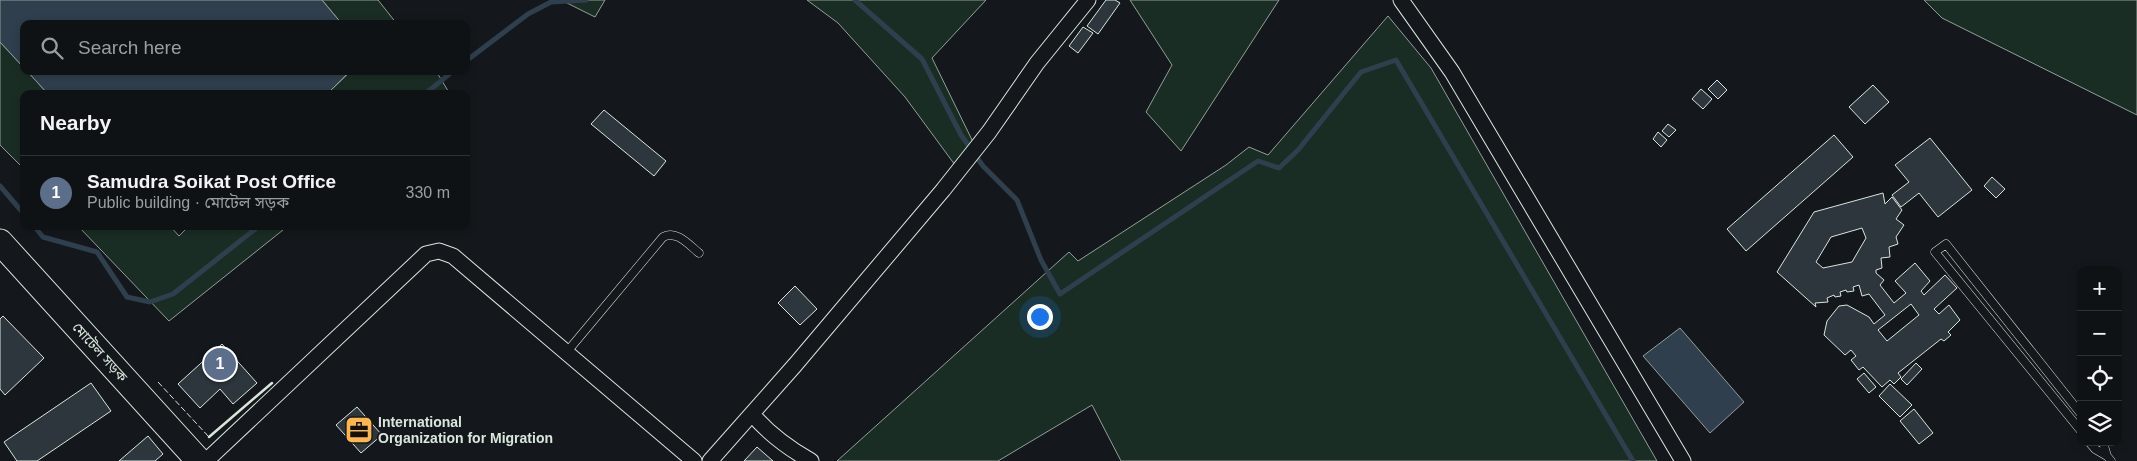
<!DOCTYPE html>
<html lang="en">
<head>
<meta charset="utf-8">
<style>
  :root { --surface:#0f1215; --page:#1d2022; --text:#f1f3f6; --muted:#9b9ea0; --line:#2f3234; --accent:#ffb74d }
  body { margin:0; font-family:Arial,"Noto Sans Bengali",sans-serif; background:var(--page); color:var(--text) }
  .controls { position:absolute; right:15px; bottom:15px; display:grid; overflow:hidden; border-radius:10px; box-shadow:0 2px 8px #0003 }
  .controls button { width:45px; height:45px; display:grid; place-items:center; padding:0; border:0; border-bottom:1px solid var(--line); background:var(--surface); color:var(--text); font:25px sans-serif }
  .you { position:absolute; left:1039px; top:316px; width:18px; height:18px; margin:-12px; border:4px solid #fff; border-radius:50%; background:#1a73e8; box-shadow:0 0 0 8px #1a73e833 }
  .badge { display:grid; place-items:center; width:32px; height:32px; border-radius:50%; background:var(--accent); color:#fff; font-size:16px; font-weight:700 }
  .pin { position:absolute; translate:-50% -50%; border:2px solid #fff; box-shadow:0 1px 5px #0006 }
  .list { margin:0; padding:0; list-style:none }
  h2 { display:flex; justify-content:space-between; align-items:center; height:65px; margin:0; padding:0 20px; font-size:21px }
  h2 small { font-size:16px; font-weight:400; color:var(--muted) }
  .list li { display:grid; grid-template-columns:32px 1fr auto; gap:15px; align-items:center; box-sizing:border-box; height:75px; padding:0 20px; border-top:1px solid var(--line) }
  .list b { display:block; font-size:19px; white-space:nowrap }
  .list p { margin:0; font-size:16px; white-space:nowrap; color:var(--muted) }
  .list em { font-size:16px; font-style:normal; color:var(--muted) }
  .icon { flex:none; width:28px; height:28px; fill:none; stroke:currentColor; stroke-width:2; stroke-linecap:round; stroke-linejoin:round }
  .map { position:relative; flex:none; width:2137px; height:461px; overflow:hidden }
  .search { position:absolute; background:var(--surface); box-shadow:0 2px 8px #0003; left:20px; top:20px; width:450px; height:55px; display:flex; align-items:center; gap:12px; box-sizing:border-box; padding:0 18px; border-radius:10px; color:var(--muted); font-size:19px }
  .panel { position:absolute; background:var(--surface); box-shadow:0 2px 8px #0003; left:20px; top:90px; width:450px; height:140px; border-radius:10px }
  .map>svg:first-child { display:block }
  .green { fill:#1a2d24; stroke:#939e99 }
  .water { fill:#2f3f4d; stroke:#939e99 }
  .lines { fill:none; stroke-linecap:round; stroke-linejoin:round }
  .stream { stroke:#2f3f4d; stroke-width:5 }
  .building { fill:#2c363c; stroke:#d8e6dc; fill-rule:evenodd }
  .service-casing { stroke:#d8e6dc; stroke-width:9 }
  .minor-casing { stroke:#d8e6dc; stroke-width:17 }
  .trunk-casing { stroke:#d8e6dc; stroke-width:27 }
  .service { stroke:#14181c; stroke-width:8 }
  .minor { stroke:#14181c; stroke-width:15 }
  .trunk { stroke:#14181c; stroke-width:25 }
  .fence { stroke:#d8e6dc; stroke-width:1; stroke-dasharray:6 2.5; stroke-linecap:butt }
  .wall { stroke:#d8e6dc; stroke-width:2.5 }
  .labels { text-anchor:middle; stroke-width:4; stroke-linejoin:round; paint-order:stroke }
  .street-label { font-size:14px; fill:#d8e6dc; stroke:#14181c }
  .poi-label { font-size:14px; font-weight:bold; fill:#d8e6dc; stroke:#14181c; text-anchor:start }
</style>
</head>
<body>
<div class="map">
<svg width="2137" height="461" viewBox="0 0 2137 461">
  <rect width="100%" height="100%" fill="#14181c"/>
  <path class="green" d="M322 0H378L397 24H342Z
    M561 0H605L595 17Z
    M807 0H986L932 58 974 144 955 165 905 97 838 23Z
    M1130 0H1279L1181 151 1146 112 1172 65Z
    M1924 0H2137V115L1942 18Z
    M1388 16 1431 68 1657 461H1121L1092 405 998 461H837L1069 252 1078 261 1226 165 1249 147 1268 155Z
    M0 42 24 68V71H27L48 94H24V169L0 145Z
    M351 71H436L450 94H327Z
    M78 226H170L179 236 189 226H288L169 321Z"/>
  <path class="water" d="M0 0H322L342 24H24V68L0 42Z
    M27 71H350L327 94H48Z
    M1680 328 1744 402 1710 433 1643 356Z"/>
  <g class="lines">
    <path class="stream" d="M855 0 922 59 961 135 983 166 1017 200 1041 260 1060 294 1258 161 1279 168 1298 150 1361 72 1396 60 1633 461
      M466 61 528 14 551 2 586 0
      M425 94 453 71
      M0 186 24 214
      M34 226 43 237 97 252 127 297 150 302 173 294 259 226"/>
  </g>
  <path class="building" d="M1106 0H1115L1120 3 1098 34 1087 26Z
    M1083 27 1093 33 1078 53 1069 46Z
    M1717 80 1727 90 1718 99 1708 89Z
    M1873 85 1889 102 1865 124 1849 107Z
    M1701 89 1712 99 1703 109 1692 99Z
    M604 110 666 161 654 176 591 124Z
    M1668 124 1676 130 1669 137 1662 131Z
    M1658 132 1667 140 1661 147 1653 139Z
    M1834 135 1853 157 1746 251 1727 229Z
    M1930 138 1972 190 1938 217 1919 193 1901 207 1892 195 1909 182 1895 165Z
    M1992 177 2005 189 1996 198 1984 186Z
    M1883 193 1885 204 1892 197 1902 210 1896 219 1904 225 1896 237 1898 244 1889 247 1890 257 1881 258 1882 268 1876 270V273L1884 280 1880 285 1894 303 1906 293 1895 281 1915 263 1930 281 1921 291 1924 295 1945 275 1957 288 1934 309 1939 314 1949 305 1960 320 1948 332 1951 335 1944 341 1941 339 1898 373 1901 377 1894 384 1890 380 1882 387 1863 367 1859 370 1851 360 1856 356 1851 350 1845 355 1824 335 1827 321 1839 306 1847 305 1869 317 1874 324 1885 315 1869 294 1862 296 1859 285 1853 287 1854 291 1847 292 1846 290 1840 292 1841 296 1835 297 1834 295 1827 298 1828 302 1815 303 1816 307 1777 272 1814 212ZM1862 228 1866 238 1852 262 1823 268 1816 262 1831 237ZM1911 304 1919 315 1887 341 1878 330Z
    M795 286 817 309 800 325 778 303Z
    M3 316 44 358 5 395 0 389V319Z
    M222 344 257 383 233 404 220 389 200 408 178 384Z
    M1916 363 1922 369 1907 385 1901 379Z
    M1864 373 1876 387 1869 393 1857 379Z
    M91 383 111 411 37 461H17L4 442Z
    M1890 384 1912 405 1900 417 1879 396Z
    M357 407 382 435 361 453 336 425Z
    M1914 409 1933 433 1919 444 1900 421Z
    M148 436 163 454 155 461H119Z
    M757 447 773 461H744Z"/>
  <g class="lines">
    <defs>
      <path id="service" d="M566 353 663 237C677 230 688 244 699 253
        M2081 414 1946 244 1935 252 2081 431
        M2089 442 2095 449 2107 456
        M2103 442 2107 456 2111 461"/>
      <path id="minor" d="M1401 0 1452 72 1683 461
        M752 414C769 434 788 448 811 461
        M206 461 426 254 439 251 453 256 694 461
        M710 461 795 365 943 190 989 132 1037 63 1088 0"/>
      <path id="trunk" d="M0 242 199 461"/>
    </defs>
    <use href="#service" class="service-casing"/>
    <use href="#minor" class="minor-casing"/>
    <use href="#trunk" class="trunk-casing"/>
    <use href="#service" class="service"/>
    <use href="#minor" class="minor"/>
    <use href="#trunk" class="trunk"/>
    <path class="fence" d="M158 382 209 437"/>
    <path class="wall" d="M209 437 272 383"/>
  </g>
  <defs>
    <symbol id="office-square" viewBox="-11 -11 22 22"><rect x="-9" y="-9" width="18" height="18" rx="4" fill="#ffb74d" stroke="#14181c"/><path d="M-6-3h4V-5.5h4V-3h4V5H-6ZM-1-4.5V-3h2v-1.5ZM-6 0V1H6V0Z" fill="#111"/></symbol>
  </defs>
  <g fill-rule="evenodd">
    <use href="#office-square" x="343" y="414" width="32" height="32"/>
  </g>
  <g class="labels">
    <g class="street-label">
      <text transform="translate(100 352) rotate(48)" y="5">মোটেল সড়ক</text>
    </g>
    <g class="poi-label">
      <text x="378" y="427">International<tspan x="378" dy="16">Organization for Migration</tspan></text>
    </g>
  </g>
</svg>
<div class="controls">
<button>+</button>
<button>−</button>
<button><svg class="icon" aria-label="locate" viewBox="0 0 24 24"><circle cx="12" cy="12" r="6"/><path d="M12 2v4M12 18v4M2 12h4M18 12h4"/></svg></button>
<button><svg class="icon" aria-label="layers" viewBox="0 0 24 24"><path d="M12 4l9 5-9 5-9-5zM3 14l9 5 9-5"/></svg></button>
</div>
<div class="you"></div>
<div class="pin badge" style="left:220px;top:364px;background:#5c6f8a">1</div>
<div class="search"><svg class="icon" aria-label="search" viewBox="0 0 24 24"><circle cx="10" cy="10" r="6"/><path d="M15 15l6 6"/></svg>Search here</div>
<section class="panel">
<h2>Nearby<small></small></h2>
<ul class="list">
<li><span class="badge" style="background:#5c6f8a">1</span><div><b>Samudra Soikat Post Office</b><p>Public building · মোটেল সড়ক</p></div><em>330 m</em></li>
</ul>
</section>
</div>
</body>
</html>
